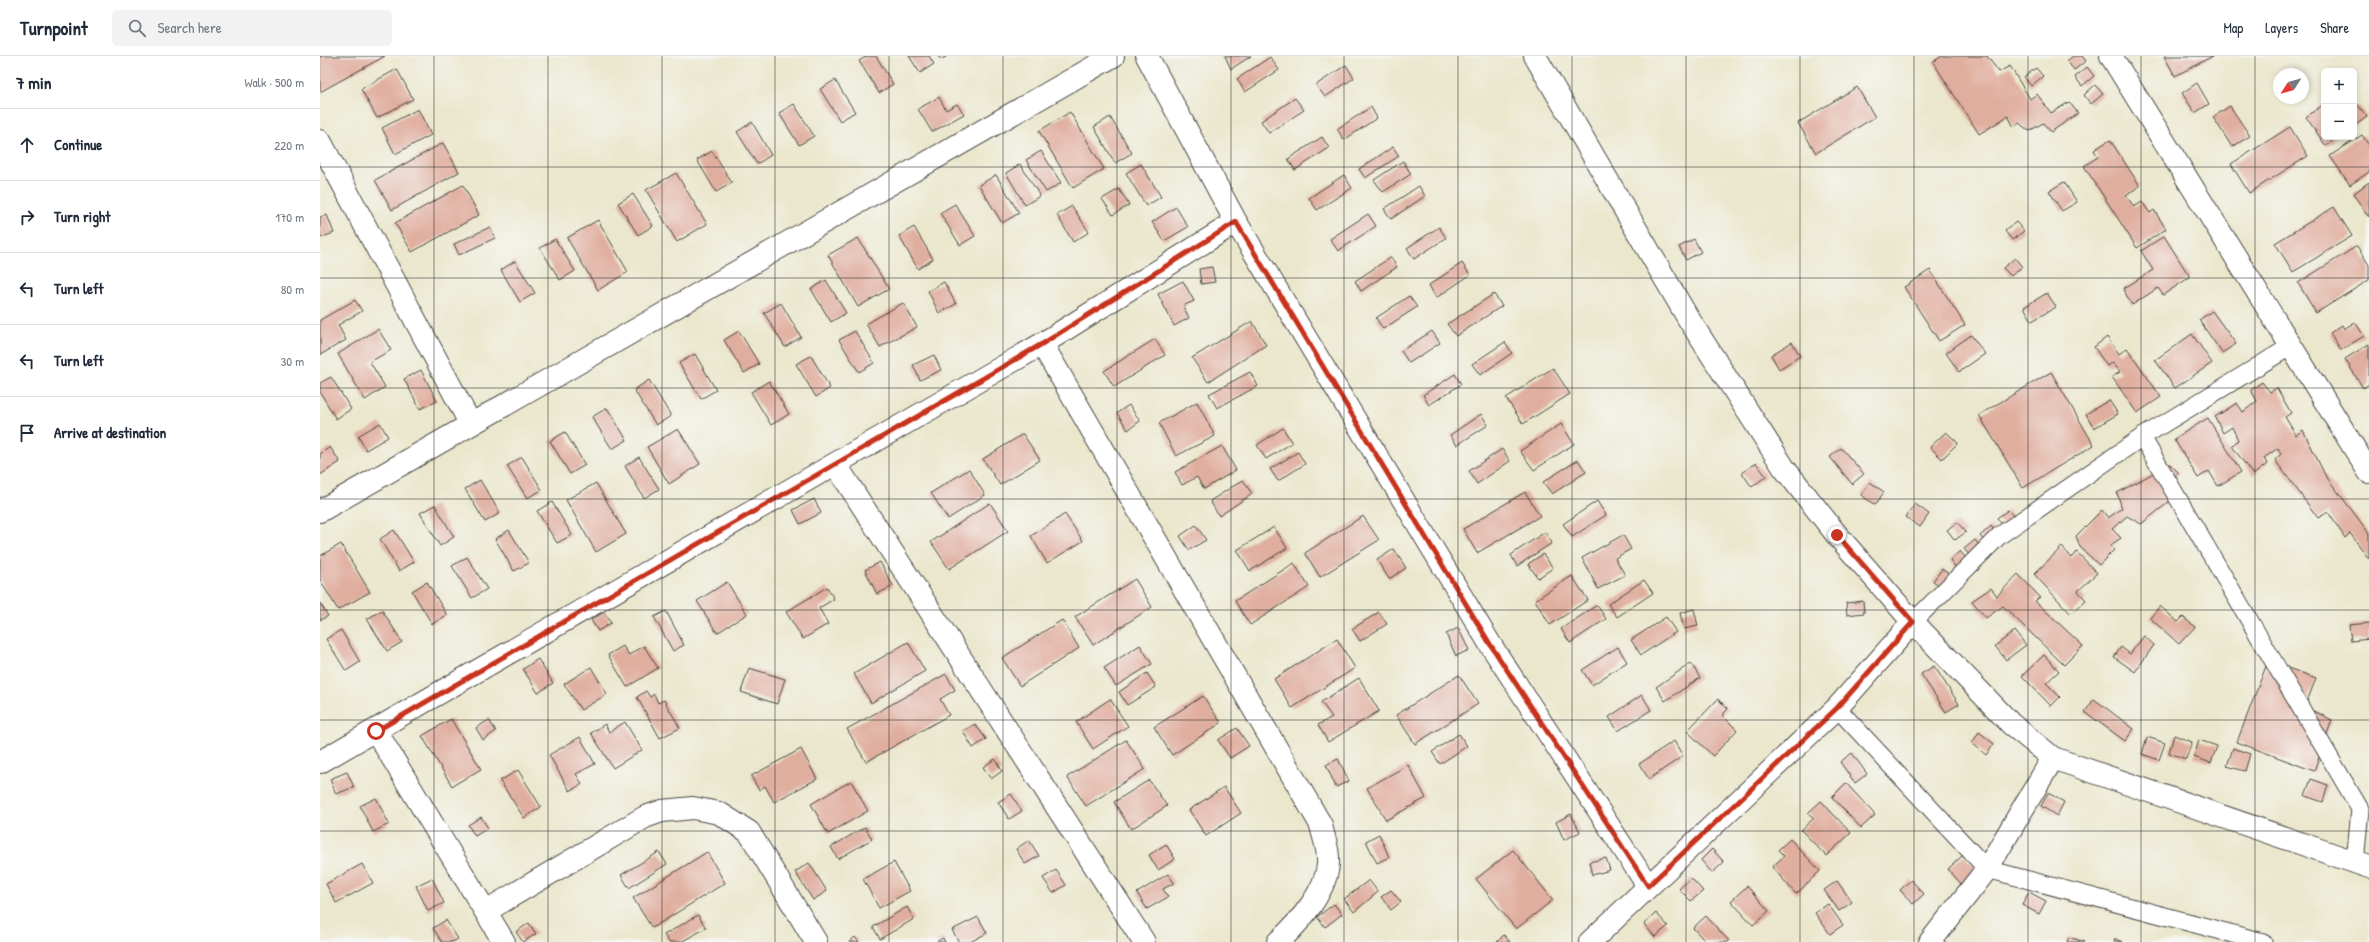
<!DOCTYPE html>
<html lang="en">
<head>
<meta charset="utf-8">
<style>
  :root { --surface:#fff; --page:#f2f2f3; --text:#1f2937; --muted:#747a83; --line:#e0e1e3 }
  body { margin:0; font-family:"Patrick Hand",sans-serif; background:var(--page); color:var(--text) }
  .controls { position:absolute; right:12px; top:12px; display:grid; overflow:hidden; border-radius:6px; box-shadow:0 2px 6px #0003 }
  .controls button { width:36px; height:36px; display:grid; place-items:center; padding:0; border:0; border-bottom:1px solid var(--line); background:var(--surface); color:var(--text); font:20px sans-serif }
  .compass { position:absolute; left:1953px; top:12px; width:36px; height:36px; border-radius:50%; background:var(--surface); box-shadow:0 2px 6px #0003; rotate:234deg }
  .stop { position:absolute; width:12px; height:12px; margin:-9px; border:3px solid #c8321e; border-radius:50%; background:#fff }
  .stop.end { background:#c8321e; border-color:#fff; box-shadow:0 1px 4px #0008 }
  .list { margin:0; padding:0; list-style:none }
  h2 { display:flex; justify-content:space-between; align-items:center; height:52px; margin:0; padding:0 16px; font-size:17px }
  h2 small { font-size:13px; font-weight:400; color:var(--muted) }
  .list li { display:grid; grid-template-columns:26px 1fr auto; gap:12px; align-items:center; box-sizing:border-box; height:72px; padding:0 16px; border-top:1px solid var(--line) }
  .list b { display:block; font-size:15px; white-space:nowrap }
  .list em { font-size:13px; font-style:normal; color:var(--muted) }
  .icon { flex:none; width:22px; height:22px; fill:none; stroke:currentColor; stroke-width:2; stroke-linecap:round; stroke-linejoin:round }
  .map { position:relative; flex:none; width:2049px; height:886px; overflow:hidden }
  header { display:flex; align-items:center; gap:24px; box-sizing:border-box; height:56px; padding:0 20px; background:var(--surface); border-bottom:1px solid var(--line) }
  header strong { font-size:19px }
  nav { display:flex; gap:22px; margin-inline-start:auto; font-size:14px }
  .search { width:280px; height:36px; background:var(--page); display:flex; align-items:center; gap:10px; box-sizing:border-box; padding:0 14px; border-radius:6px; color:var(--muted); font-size:15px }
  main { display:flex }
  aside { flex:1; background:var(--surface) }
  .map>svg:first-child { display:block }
  .building { fill:#e0ae9f }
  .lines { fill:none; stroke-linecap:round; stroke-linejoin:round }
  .service-casing { stroke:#484743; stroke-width:19 }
  .minor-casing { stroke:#484743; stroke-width:24 }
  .service { stroke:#fff; stroke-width:17 }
  .minor { stroke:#fff; stroke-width:22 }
  .route { stroke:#c8321e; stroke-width:5 }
  .grid { fill:none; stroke:#2b2b2b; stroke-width:1; stroke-opacity:0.55 }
</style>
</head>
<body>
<header>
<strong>Turnpoint</strong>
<div class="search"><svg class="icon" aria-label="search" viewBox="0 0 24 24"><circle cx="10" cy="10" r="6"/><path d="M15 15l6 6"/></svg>Search here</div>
<nav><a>Map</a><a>Layers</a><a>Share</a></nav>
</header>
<main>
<aside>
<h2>7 min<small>Walk · 500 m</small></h2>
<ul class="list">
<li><svg class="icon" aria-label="ahead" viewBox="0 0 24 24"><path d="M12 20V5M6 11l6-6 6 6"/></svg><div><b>Continue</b></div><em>220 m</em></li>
<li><svg class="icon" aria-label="right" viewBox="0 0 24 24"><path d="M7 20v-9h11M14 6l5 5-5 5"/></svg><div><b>Turn right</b></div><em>170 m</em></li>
<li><svg class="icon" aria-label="left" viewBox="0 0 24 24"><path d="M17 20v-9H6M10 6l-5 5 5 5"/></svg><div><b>Turn left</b></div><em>80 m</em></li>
<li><svg class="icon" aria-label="left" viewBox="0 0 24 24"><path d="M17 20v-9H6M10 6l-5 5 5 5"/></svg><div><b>Turn left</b></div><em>30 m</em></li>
<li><svg class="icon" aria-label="arrive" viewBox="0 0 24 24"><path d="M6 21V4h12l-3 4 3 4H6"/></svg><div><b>Arrive at destination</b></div></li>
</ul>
</aside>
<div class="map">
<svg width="2049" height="886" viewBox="0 0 2049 886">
  <rect width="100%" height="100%" fill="#f6f6f2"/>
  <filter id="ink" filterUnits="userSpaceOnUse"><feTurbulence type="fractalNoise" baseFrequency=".025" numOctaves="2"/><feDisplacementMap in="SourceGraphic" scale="8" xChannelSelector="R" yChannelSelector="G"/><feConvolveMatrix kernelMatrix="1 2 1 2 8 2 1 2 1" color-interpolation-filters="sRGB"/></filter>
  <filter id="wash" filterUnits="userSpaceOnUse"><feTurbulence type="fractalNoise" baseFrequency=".012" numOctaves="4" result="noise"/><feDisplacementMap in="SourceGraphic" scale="16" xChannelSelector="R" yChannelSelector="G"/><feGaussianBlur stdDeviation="0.9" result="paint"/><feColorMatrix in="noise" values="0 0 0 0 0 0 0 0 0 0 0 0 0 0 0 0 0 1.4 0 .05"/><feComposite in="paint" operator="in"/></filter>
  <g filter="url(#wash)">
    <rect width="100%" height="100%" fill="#ebe7cd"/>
    <g id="blocks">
      <path class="building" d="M0 0H65L0 36Z
        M547 0H556L573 28 559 37 539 5Z
        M589 0H609L614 8 600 17Z
        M618 0H627L621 4Z
        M905 0H931L911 13Z
        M1622 0H1667L1679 16 1690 10 1710 43 1717 38 1731 57 1749 46 1758 57 1731 76 1723 67 1709 75 1699 67 1694 71 1688 60 1659 78 1613 6Z
        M1753 0H1762L1766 5 1754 14 1747 5Z
        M1844 0H1893L1855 20Z
        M950 1 959 14 925 36 917 23Z
        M1026 9 1034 22 1005 41 996 29Z
        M1767 11 1774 20 1762 30 1755 21Z
        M1716 12 1723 20 1711 30 1704 21Z
        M77 13 93 43 57 62 41 33Z
        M515 24 535 56 520 65 500 33Z
        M1877 27 1889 48 1875 57 1862 37Z
        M1775 29 1783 38 1771 48 1764 39Z
        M1537 31 1555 61 1496 97 1478 67Z
        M619 41 626 54 637 48 644 58 612 76 598 53Z
        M975 42 984 54 949 77 941 65Z
        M474 48 494 80 479 89 459 57Z
        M2004 48V81H2018L2006 90 1986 61Z
        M2038 49 2047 61 2034 70V52Z
        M1910 50 1930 80 1912 91 1893 61Z
        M1051 51 1057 62 1024 84 1017 73Z
        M98 53 111 79 75 98 62 72Z
        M750 56 784 113 753 132 719 75Z
        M790 61 812 97 795 107 774 71Z
        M432 66 451 99 437 108 417 76Z
        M1970 71 1988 100 1929 137 1911 108Z
        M2042 79 2049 89V116L2030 129 2010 100Z
        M1002 81 1009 92 975 114 968 103Z
        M1790 84 1820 130 1806 139 1814 151 1822 146 1830 157 1834 154 1846 173 1817 192 1764 110 1778 101 1774 94Z
        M123 87 139 116 72 154 55 124Z
        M1073 91 1079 100 1045 122 1039 113Z
        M392 95 412 127 396 136 377 104Z
        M721 95 741 127 726 136 706 104Z
        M1083 105 1091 118 1063 136 1054 124Z
        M700 108 720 140 705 149 686 117Z
        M821 108 841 141 826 150 806 117Z
        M356 117 387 168 357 186 326 134Z
        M676 119 699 157 682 167 659 129Z
        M1024 119 1032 132 997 154 989 142Z
        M1744 126 1757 146 1742 155 1729 135Z
        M2049 126V161L2033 138Z
        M143 129 159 159 92 196 75 167Z
        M1099 130 1105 140 1071 163 1064 153Z
        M799 133 809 149 793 159 782 143Z
        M313 138 333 170 318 179 298 147Z
        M635 148 655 180 640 189 620 157Z
        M752 150 769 176 753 186 737 159Z
        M856 151 868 171 844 185 832 166Z
        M2014 151 2032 180 1973 216 1955 187Z
        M1048 158 1056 170 1018 195 1010 183Z
        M7 159 14 177 0 182V161Z
        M278 164 308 216 278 234 247 182Z
        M1696 166 1704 175 1692 184 1685 175Z
        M170 171 175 182 139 199 134 188Z
        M594 171 613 203 598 213 579 180Z
        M1119 171 1126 182 1094 203 1087 192Z
        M1844 180 1870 221 1843 239 1838 232 1812 249 1803 233 1833 214 1821 195Z
        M538 182 569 233 538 251 508 199Z
        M235 183 255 215 240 224 220 192Z
        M1374 183 1381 196 1366 204 1359 191Z
        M2037 190 2049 209V224L1996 257 1978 227Z
        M1071 201 1077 211 1041 235 1035 225Z
        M1695 202 1702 211 1691 220 1683 212Z
        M195 205 215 237 200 246 181 214Z
        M1142 207 1150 219 1116 242 1109 229Z
        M892 211 895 226 881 228 879 213Z
        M1610 214 1645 269 1619 285 1584 231Z
        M506 224 526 257 511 266 491 233Z
        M863 225 874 245 863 250 869 262 854 270 838 238Z
        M624 226 636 248 619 257 608 235Z
        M1727 237 1736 251 1712 265 1704 251Z
        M1174 238 1182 250 1136 280 1127 268Z
        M1089 240 1097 251 1063 273 1056 262Z
        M35 244 42 255 18 269 26 284 0 299V264Z
        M461 247 481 281 465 291 444 257Z
        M583 247 597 271 560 291 546 268Z
        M1892 255 1916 288 1902 297 1879 264Z
        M932 265 946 289 888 326 872 302Z
        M2035 266 2044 280 2021 294 2010 277 2022 269 2024 273Z
        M58 273 71 294 50 306 65 331 45 344 18 298Z
        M419 275 439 308 424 317 404 284Z
        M535 275 554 307 539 316 519 284Z
        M1112 275 1120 287 1089 307 1081 295Z
        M1872 278 1892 307 1855 332 1835 304Z
        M1651 279 1665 298 1639 316 1626 297Z
        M1787 281 1799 298 1807 292 1841 341 1817 357 1792 321 1800 316 1793 307 1787 310 1774 291Z
        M835 283 845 299 794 331 784 315Z
        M1185 286 1192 297 1160 319 1152 308Z
        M1472 286 1480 300 1459 313 1451 299Z
        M2049 288V328L2043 332 2025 303Z
        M375 298 396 334 381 343 359 307Z
        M614 299 621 314 600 324 593 309Z
        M491 300 510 332 496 341 476 308Z
        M1233 312 1250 338 1203 368 1186 342Z
        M101 314 117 345 100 353 84 323Z
        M930 316 938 330 897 352 889 338Z
        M1731 316 1774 389 1703 432 1659 359Z
        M1135 318 1141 328 1109 349 1103 339Z
        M11 321 31 353 16 363 0 336V327Z
        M329 324 351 360 336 369 314 334Z
        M449 325 469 358 451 369 431 336Z
        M1942 326 1950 336 1957 332 1971 357 1965 361 1976 379 1983 374 2005 419 2049 477V503L2030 477 2025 482 2008 456 1998 462 1955 404 1961 398 1958 392 1944 402 1947 408 1933 419 1912 390 1918 384 1912 371 1903 377 1895 361 1917 347 1923 356 1937 345 1931 334Z
        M1789 344 1798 358 1774 372 1766 358Z
        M877 346 895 380 856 400 839 367Z
        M809 349 820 365 808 374 797 357Z
        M287 352 307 384 292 393 272 361Z
        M1161 358 1168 369 1137 389 1130 379Z
        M1888 362 1921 416 1898 430 1889 415 1878 422 1854 383Z
        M60 367 68 381 46 394 38 380Z
        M1241 368 1254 388 1214 414 1200 395Z
        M963 372 972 387 946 403 937 389Z
        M358 373 380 408 349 428 327 391Z
        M245 376 265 409 250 418 230 385Z
        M1626 376 1638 387 1622 403 1610 391Z
        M703 378 720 404 680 429 663 403Z
        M902 390 916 414 884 433 877 421 862 429 855 416Z
        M10 391 20 406 0 419V398Z
        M1521 392 1544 418 1532 428 1510 401Z
        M1182 393 1190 405 1157 428 1149 415Z
        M978 396 985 408 958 425 950 413Z
        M202 401 222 434 207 442 187 410Z
        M319 401 339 433 324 442 305 410Z
        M1258 404 1266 416 1232 438 1223 426Z
        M1436 407 1446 420 1432 431 1422 417Z
        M1850 408 1859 417 1846 427 1854 442 1821 468 1807 460 1792 473 1801 482 1791 489 1794 494 1779 509 1760 491 1756 480 1782 454 1788 462 1802 452 1797 437Z
        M649 413 665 439 628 463 611 437Z
        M160 424 180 457 165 466 145 433Z
        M923 424 932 438 899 460 890 445Z
        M1550 426 1564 436 1555 449 1541 439Z
        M276 427 306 478 276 496 246 444Z
        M1205 436 1220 460 1157 497 1143 473Z
        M494 443 501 457 480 468 473 454Z
        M1277 445 1286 459 1252 481 1243 468Z
        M232 446 252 479 237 487 217 455Z
        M670 447 688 475 629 513 611 486Z
        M1595 448 1609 458 1600 471 1586 461Z
        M115 449 134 481 120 490 100 457Z
        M1688 454 1696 463 1685 472 1677 462Z
        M745 458 763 485 727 507 711 480Z
        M1043 460 1059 484 1000 521 985 497Z
        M1637 466 1646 476 1635 484 1627 474Z
        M876 469 886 484 869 494 860 480Z
        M1671 470 1678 480 1668 489 1660 480Z
        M954 471 967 492 930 515 917 494Z
        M74 474 94 506 79 515 60 483Z
        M189 474 209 507 194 515 175 483Z
        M1225 476 1232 487 1197 510 1191 499Z
        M1303 479 1311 493 1295 502 1305 519 1278 533 1262 502Z
        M1655 484 1663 494 1652 502 1644 493Z
        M21 488 50 536 18 554 0 524V500Z
        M1742 491 1752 502 1757 496 1777 517 1758 535 1766 544 1751 558 1714 518Z
        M1074 493 1086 512 1069 523 1057 504Z
        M1640 495 1648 505 1638 514 1630 504Z
        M1223 498 1233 512 1218 522 1208 508Z
        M147 501 167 533 152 542 132 510Z
        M560 506 573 530 557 538 545 514Z
        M974 507 989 531 930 569 915 545Z
        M1622 513 1636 523 1627 535 1613 525Z
        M1698 518 1720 541 1715 545 1763 590 1744 609 1683 550 1666 562 1652 545 1671 532 1677 540Z
        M1252 520 1268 544 1230 569 1215 544Z
        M815 523 832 551 773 589 755 561Z
        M1324 524 1333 537 1297 561 1288 548Z
        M107 526 127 559 112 568 92 535Z
        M407 526 427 558 397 577 377 545Z
        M507 531 514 543 499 552 508 568 483 583 466 556Z
        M1543 545 1544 557 1527 559 1526 547Z
        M0 547 8 560 0 564Z
        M1277 549 1286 563 1250 587 1241 573Z
        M1840 550 1858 566 1863 561 1875 571 1859 588 1830 562Z
        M1374 553 1378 570 1364 573 1360 557Z
        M62 554 82 586 67 595 47 563Z
        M346 555 364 589 353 595 334 561Z
        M284 556 291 567 278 575 271 564Z
        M1059 556 1067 568 1040 585 1032 573Z
        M1346 561 1356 576 1321 599 1311 584Z
        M742 564 759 592 700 630 682 602Z
        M2049 567V583L2031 585 2029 569Z
        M1138 572 1149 594 1136 600 1126 578Z
        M21 574 40 606 26 615 6 583Z
        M1695 575 1706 589 1686 604 1675 590Z
        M1824 580 1834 589 1815 616 1794 601 1801 591 1810 598Z
        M1017 583 1035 612 972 652 954 623Z
        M588 586 605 615 551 647 534 618Z
        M820 589 832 608 796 630 784 612Z
        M303 590 309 599 324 590 338 612 307 631 288 599Z
        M1298 591 1307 606 1272 629 1262 614Z
        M1724 599 1739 615 1726 627 1740 641 1731 650 1702 620Z
        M218 603 233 627 218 637 203 613Z
        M1948 605 1996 622 1985 651 2012 664 1994 715 1917 686Z
        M1371 607 1380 622 1345 645 1336 631Z
        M1614 610 1639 648 1626 656 1601 618Z
        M271 611 287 638 261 654 244 628Z
        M429 612 465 623 457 648 421 636Z
        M827 617 836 631 807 649 799 636Z
        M626 618 635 634 620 643 629 659 546 706 527 673Z
        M1139 619 1158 648 1095 688 1076 659Z
        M1039 622 1059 655 1008 686 998 669 1012 661 1001 646Z
        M326 635 330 641 334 638 338 647 344 644 360 672 340 682 317 641Z
        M1322 639 1331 654 1298 675 1289 661Z
        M883 640 901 667 852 699 834 671Z
        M790 643 808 670 773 693 756 666Z
        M1398 643 1408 653 1402 659 1417 674 1393 700 1367 675Z
        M1774 643 1814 673 1805 685 1765 656Z
        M131 663 161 713 132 730 102 680Z
        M169 664 176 675 163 684 156 672Z
        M305 666 322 694 293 712 271 677 285 668 289 676Z
        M655 668 666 683 653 692 643 675Z
        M917 672 929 690 910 702 898 684Z
        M1659 676 1674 688 1666 699 1652 687Z
        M1139 678 1147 690 1120 708 1112 696Z
        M1854 679 1872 686 1866 703 1849 697Z
        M260 681 275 708 256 718 262 728 250 735 229 699Z
        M1827 681 1845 687 1839 704 1822 698Z
        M806 684 825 713 766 750 747 721Z
        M1879 684 1897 690 1891 707 1874 701Z
        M1354 685 1363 700 1329 723 1319 708Z
        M1913 692 1930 698 1925 715 1907 710Z
        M481 693 497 723 454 746 445 730 439 734 431 720Z
        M1532 697 1547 718 1535 727 1520 706Z
        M675 703 682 715 671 723 663 711Z
        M1018 703 1029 725 1016 731 1006 709Z
        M1088 709 1106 742 1066 764 1047 732Z
        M198 714 221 751 204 762 180 725Z
        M27 716 34 731 16 738 10 723Z
        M1991 723 2008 729 2003 746 1985 740Z
        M829 724 847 750 811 773 794 746Z
        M531 725 548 755 508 778 491 748Z
        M1526 727 1555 759 1541 772 1512 741Z
        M904 731 921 757 886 780 869 754Z
        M1728 737 1744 746 1737 760 1721 750Z
        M691 738 702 755 689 763 678 746Z
        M56 742 69 768 53 776 40 750Z
        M1501 745 1531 777 1506 800 1481 774 1494 762 1488 757Z
        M1251 758 1260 776 1244 784 1236 766Z
        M161 761 168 772 155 780 148 769Z
        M545 771 552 783 518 803 511 791Z
        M1059 778 1069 801 1057 807 1046 785Z
        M1470 783 1500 815 1476 838 1452 811 1464 800 1458 794Z
        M709 784 719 800 705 808 696 793Z
        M846 788 855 803 838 814 829 799Z
        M1392 793 1404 806 1392 817 1381 804Z
        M1193 794 1233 844 1196 873 1156 823Z
        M339 796 347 808 309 832 301 819Z
        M387 796 405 827 332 872 313 842Z
        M1643 799 1657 815 1642 829 1628 813Z
        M1286 802 1290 814 1272 819 1269 806Z
        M574 806 590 835 559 852 543 823Z
        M489 807 507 835 493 844 475 816Z
        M42 808 53 827 16 847 6 828Z
        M736 814 746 829 733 837 723 822Z
        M848 818 854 827 843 833 848 841 827 853 817 837Z
        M112 822 124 847 108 855 96 830Z
        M1371 822 1383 835 1371 845 1359 833Z
        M1049 824 1058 836 1034 856 1024 843Z
        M1591 824 1604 838 1593 848 1580 834Z
        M1517 825 1532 846 1519 855 1504 834Z
        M1427 830 1449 855 1433 869 1411 845Z
        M1071 834 1081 846 1071 854 1061 841Z
        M1709 836 1726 845 1719 858 1702 849Z
        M1014 848 1022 858 1005 871 997 861Z
        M1508 848 1523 869 1510 878 1495 857Z
        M587 851 594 863 560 883 553 871Z
        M1336 857 1348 870 1335 881 1324 868Z
        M378 859 386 872 361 886H349L344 879Z
        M1386 860 1409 885 1408 886H1386L1373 872Z
        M658 861 667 877 650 886H639L632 874Z
        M126 864 138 883 132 886H122L113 872Z
        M209 867 216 878 203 886 196 876Z
        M1184 879 1190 886H1177Z
        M535 881 539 886H529Z
        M1749 881 1764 886H1747Z
        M623 882 625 886H616Z
        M1795 883 1803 886H1794Z"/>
    </g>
  </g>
  <g filter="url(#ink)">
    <use href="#blocks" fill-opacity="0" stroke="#484743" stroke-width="1"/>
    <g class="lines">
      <defs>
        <path id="service" d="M1822 381 2040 753 2035 807
          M1593 566 1679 480 1822 381 1971 290
          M1517 652 1667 813 1943 886"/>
        <path id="minor" d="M827 0 916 166 1170 588 1328 830
          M1215 0 1368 262 1464 412 1517 479 1593 566 1691 668 1733 702 2049 811
          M1791 0 2049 416
          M0 85 150 367
          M722 288 1001 769C1003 780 1008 791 1008 802 1010 832 979 867 958 886
          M516 409 824 886
          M0 455 793 0
          M56 675 184 886
          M0 706 722 288 916 166
          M166 855 325 761 342 755 373 752 399 757 429 776 496 886
          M1270 886 1517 652 1593 566
          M1610 886 1667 813 1733 702"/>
      </defs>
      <use href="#service" class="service-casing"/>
      <use href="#minor" class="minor-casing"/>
      <use href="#service" class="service"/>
      <use href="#minor" class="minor"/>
    </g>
  </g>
  <g class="lines" filter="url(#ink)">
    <path class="route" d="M56 675 722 288 916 166 1170 588 1328 830 1517 652 1593 566 1517 479"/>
  </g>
  <path class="grid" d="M114 0V886M228 0V886M342 0V886M455 0V886M569 0V886M683 0V886M797 0V886M911 0V886M1024 0V886M1138 0V886M1252 0V886M1366 0V886M1480 0V886M1594 0V886M1708 0V886M1821 0V886M1935 0V886M0 111H2049M0 222H2049M0 332H2049M0 443H2049M0 554H2049M0 664H2049M0 775H2049"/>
</svg>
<div class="controls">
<button>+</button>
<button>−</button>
</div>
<svg class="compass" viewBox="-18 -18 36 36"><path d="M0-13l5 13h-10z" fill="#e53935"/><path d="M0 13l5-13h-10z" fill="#747a83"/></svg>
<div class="stop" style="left:56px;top:675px"></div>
<div class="stop end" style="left:1517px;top:479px"></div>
</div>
</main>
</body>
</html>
